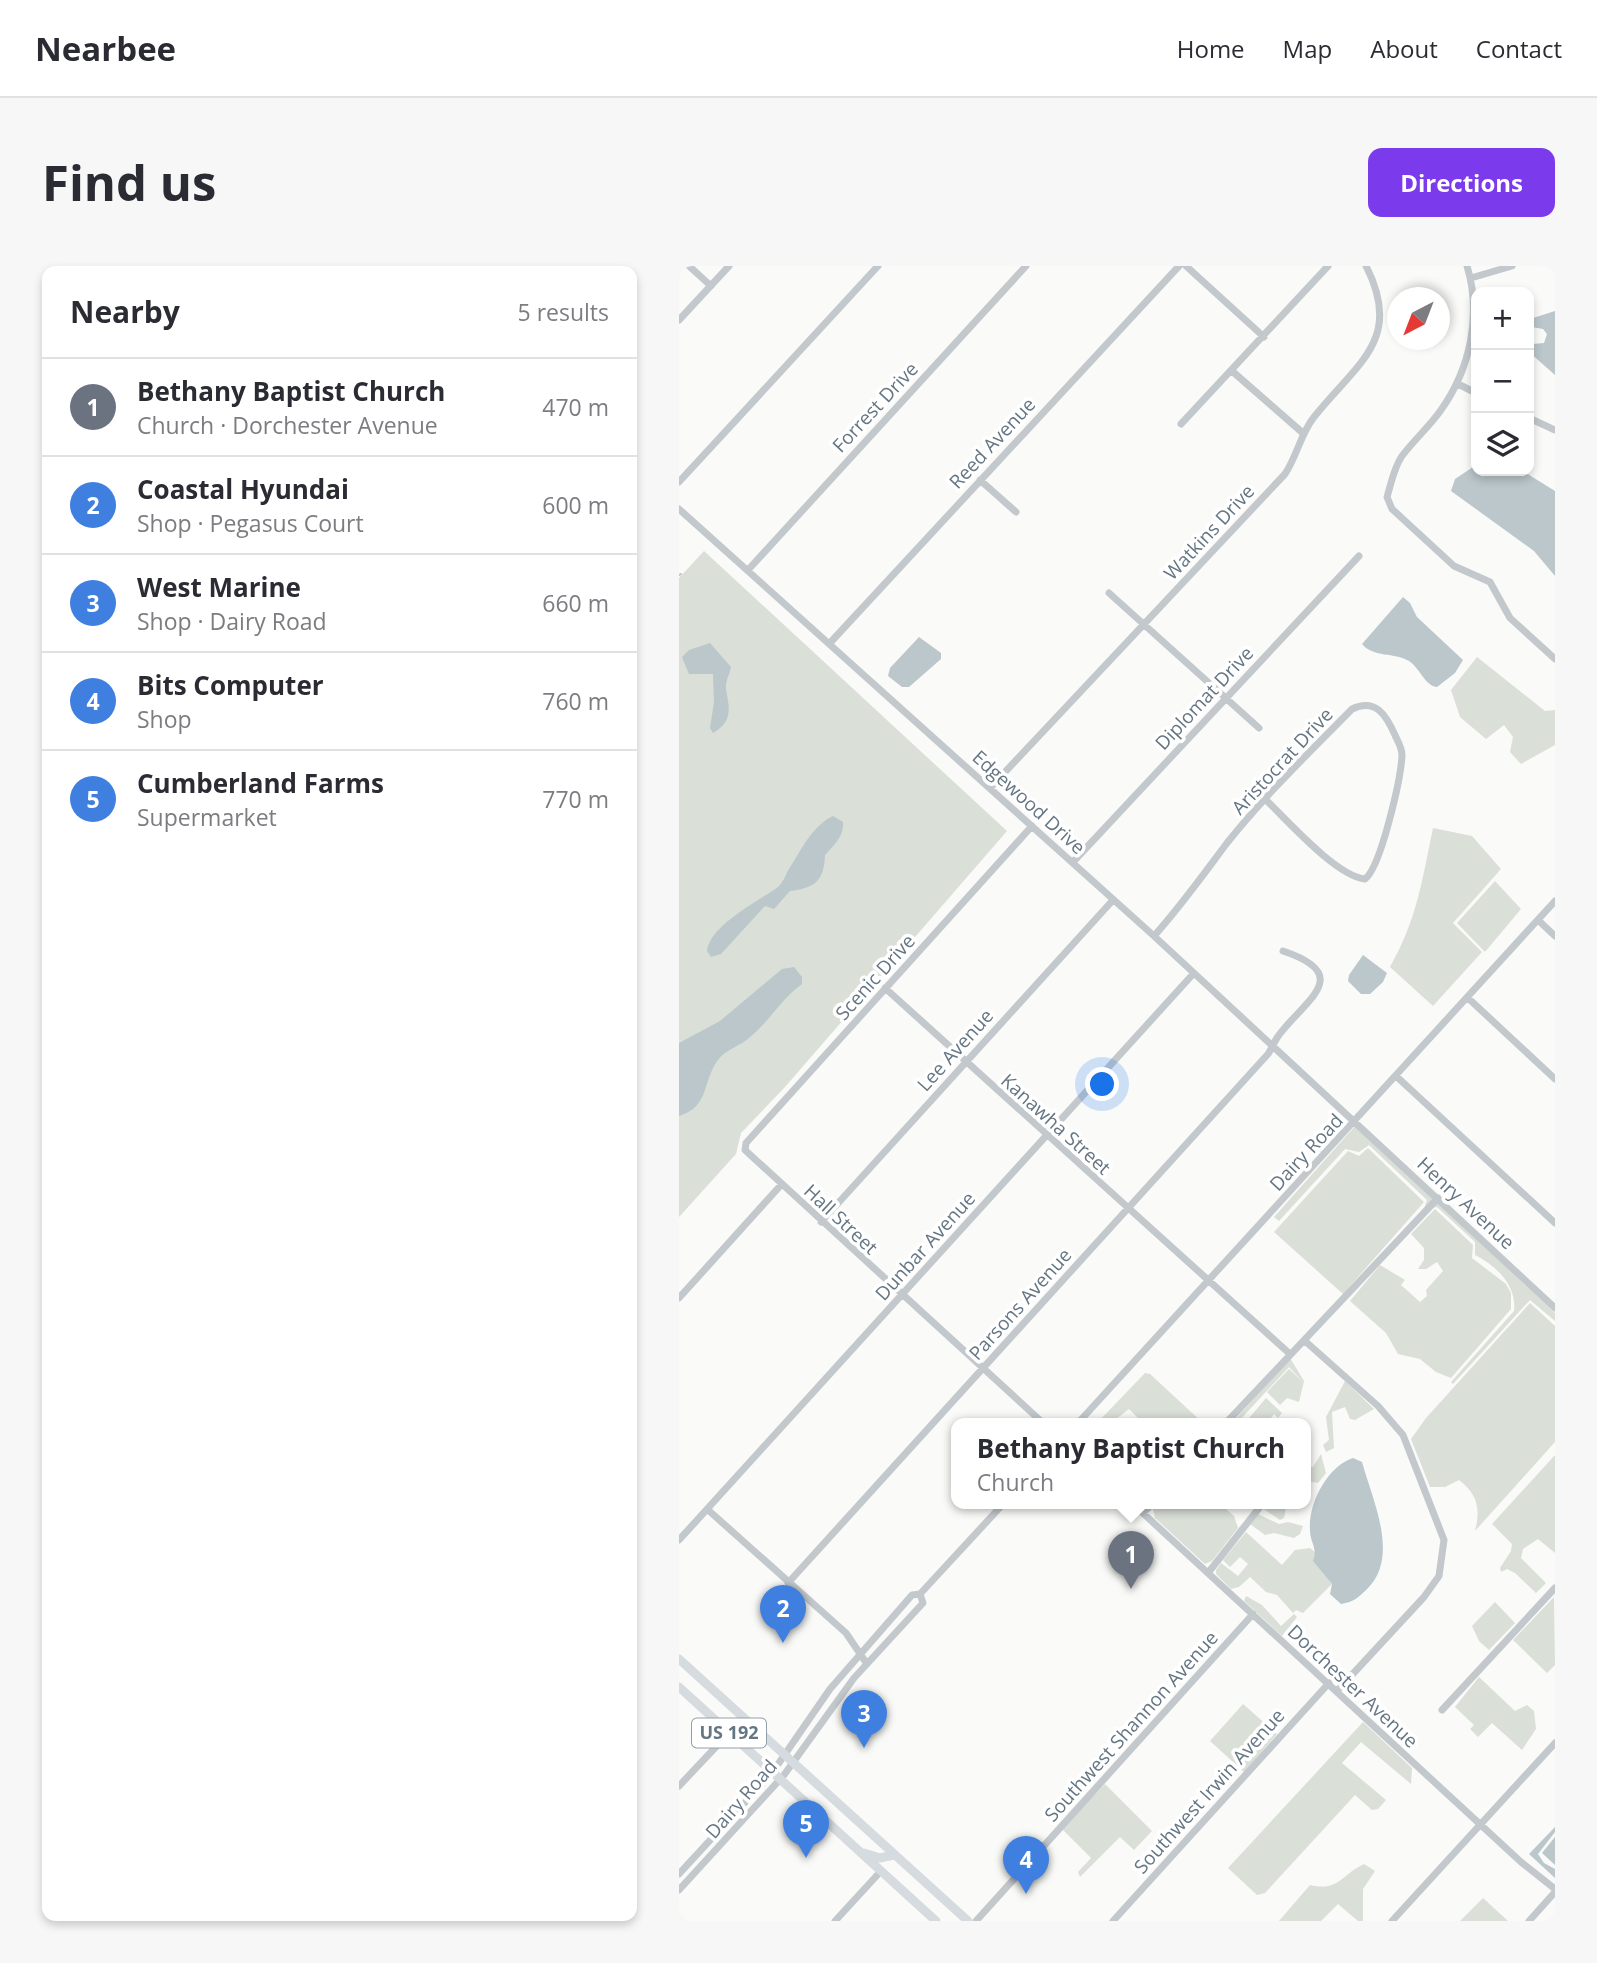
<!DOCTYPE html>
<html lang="en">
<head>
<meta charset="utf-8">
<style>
  :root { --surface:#fff; --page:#f7f7f7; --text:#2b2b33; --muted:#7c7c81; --line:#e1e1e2; --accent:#7c3aed }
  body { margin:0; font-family:"Open Sans",sans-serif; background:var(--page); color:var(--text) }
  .controls { position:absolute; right:21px; top:21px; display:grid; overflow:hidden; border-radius:14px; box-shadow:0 4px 10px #0003 }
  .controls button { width:63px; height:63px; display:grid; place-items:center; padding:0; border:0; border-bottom:2px solid var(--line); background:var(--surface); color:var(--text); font:35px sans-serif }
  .compass { position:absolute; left:708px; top:21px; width:63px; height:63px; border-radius:50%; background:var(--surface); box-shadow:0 4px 10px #0003; rotate:222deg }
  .you { position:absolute; left:424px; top:819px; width:24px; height:24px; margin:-18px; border:5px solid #fff; border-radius:50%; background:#1a73e8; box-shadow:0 0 0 10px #1a73e833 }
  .badge { display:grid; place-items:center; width:46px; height:46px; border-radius:50%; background:var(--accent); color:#fff; font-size:23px; font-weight:700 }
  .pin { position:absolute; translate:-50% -58px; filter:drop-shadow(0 2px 4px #0008) }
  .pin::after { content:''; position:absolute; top:37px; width:24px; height:21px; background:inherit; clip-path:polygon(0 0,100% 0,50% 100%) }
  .popup { position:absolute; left:272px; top:1152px; width:360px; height:91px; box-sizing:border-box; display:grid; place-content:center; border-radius:14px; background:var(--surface); filter:drop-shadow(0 2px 5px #0005); font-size:23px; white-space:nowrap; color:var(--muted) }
  .popup b { font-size:26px; color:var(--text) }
  .popup::after { content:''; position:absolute; left:50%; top:100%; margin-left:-14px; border:14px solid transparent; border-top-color:var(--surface) }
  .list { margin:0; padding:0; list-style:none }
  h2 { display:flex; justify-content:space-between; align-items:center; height:91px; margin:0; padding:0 28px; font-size:30px }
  h2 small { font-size:23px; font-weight:400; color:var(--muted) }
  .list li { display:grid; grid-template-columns:46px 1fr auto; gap:21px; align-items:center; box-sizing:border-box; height:98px; padding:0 28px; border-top:2px solid var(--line) }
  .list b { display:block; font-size:26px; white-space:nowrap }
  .list p { margin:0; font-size:23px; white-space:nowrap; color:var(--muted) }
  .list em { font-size:23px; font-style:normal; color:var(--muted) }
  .icon { flex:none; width:38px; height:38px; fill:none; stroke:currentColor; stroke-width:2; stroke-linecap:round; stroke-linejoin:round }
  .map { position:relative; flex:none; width:876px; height:1655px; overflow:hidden; border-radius:14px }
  header { display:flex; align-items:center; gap:42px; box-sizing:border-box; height:98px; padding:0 35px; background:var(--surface); border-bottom:2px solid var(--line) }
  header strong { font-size:33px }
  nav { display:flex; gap:38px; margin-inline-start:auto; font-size:24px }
  .intro { display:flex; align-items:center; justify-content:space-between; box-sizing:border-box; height:168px; padding:0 42px }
  h1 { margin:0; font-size:49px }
  .button { padding:18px 32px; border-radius:14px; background:var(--accent); color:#fff; font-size:24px; font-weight:700 }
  main { display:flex; gap:42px; padding:0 42px }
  aside { flex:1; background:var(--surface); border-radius:14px; box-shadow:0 4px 10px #0003 }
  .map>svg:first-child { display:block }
  .green { fill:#dadfd7 }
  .water { fill:#bbc7cb }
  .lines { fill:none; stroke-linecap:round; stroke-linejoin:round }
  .stream { stroke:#bbc7cb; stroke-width:2 }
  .minor { stroke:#c3c8cc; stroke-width:7 }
  .major { stroke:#d6dbdf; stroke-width:9 }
  .labels { text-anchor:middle; stroke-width:7; stroke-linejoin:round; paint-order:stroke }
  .shield { fill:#fff; stroke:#939fa8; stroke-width:2 }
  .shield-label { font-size:18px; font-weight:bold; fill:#657683 }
  .street-label { font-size:19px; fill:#657683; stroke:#fff }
</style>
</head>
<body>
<header>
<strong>Nearbee</strong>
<nav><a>Home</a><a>Map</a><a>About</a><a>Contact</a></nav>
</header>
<div class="intro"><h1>Find us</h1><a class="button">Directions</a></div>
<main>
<aside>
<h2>Nearby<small>5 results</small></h2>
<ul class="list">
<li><span class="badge" style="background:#6b7280">1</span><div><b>Bethany Baptist Church</b><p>Church · Dorchester Avenue</p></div><em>470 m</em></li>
<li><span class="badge" style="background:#3f7fe0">2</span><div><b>Coastal Hyundai</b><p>Shop · Pegasus Court</p></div><em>600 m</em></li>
<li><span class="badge" style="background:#3f7fe0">3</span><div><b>West Marine</b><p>Shop · Dairy Road</p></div><em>660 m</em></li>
<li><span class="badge" style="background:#3f7fe0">4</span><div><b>Bits Computer</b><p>Shop</p></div><em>760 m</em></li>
<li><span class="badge" style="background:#3f7fe0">5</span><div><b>Cumberland Farms</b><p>Supermarket</p></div><em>770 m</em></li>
</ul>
</aside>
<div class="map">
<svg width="876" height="1655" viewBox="0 0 876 1655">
  <rect width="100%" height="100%" fill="#fafaf8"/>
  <path class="green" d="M25 285 328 565 106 821 62 867 57 888 0 951V312Z
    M798 391 866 445 876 444V479L842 498 831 486 834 471 825 459 807 473 781 451 772 424Z
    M754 562 793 570 822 603 774 657 803 686 754 740 711 701C738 653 743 615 754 562Z
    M816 615 842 643 806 686 778 657Z
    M676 860 876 1047V1055L851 1034 774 1118 772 1116 835 1045C838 1020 818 1000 796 989V976L758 941 745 943 748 934 690 879 680 886 666 883 600 955 595 951Z
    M689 882 745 936 664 1028 595 966 669 885 680 890Z
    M756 943 794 979 793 992 827 1018 832 1027V1043L772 1112 757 1106 741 1093 719 1088 707 1067 671 1035 701 999 726 1014 722 1019 741 1036 748 1030 747 1024 764 1005 758 996 747 1003H739L745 994V982L732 968Z
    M851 1037 876 1060V1176L796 1265C802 1242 798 1228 780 1214L766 1221H751L732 1173 747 1152Z
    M611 1092 625 1115 620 1136 608 1132 601 1139 588 1126 610 1103 624 1116 610 1101 558 1157H553Z
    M466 1107 471 1108 524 1157H464L450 1143 432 1157H418Z
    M666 1115 695 1143 676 1154 671 1153 666 1141 653 1146 655 1182 647 1186 644 1179 650 1174 647 1151Z
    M587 1132 603 1147 599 1152 595 1148 588 1157H566Z
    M642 1188 647 1207 639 1217 628 1215 627 1201H634Z
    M876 1189V1287L859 1273 844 1283 842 1292 867 1317 857 1327 836 1307 828 1303 822 1306 821 1302 832 1285 833 1278 813 1258Z
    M477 1237H540L555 1250 559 1262 533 1295 526 1298 476 1252 474 1243Z
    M588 1237H608L605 1252 601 1254 583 1242Z
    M579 1248 600 1258 609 1256 624 1260 621 1268 615 1272 595 1267 586 1269 571 1258Z
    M567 1266 603 1299 616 1284 631 1282 637 1287 635 1295 653 1318 624 1347 617 1344 614 1347 598 1329 587 1326 571 1311 560 1321 552 1323 537 1308V1304L542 1297 559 1310 569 1298 561 1291 551 1301 544 1294Z
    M567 1330 583 1339 602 1360 615 1348 618 1351 603 1370 565 1335Z
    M875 1331 876 1399 868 1407 834 1374Z
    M816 1336 836 1357 810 1384 800 1375 793 1360Z
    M800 1411 836 1445 848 1439 855 1445 857 1463 843 1484 813 1457 799 1471 791 1463 795 1459 776 1441Z
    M564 1438 598 1468 565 1506 531 1475Z
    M684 1456 733 1502 732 1518 682 1476 663 1497 707 1534 699 1543 693 1544 676 1529 586 1627 578 1629 549 1602Z
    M426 1518 473 1565 455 1584 441 1571 401 1611 399 1606 412 1592 382 1562Z
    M685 1598 696 1605 684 1623V1655H679L659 1638 642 1655H600L631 1619C660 1626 663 1608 685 1598Z
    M804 1632 829 1655H781Z"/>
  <path class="water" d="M876 45V109L850 86 854 78 865 77 868 68 864 63 853 61 851 53Z
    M797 199V205H844L876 225V310L855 285 772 225 776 213Z
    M724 331 731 337 738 351 784 394 776 407 758 421C746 420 741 402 730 395 715 386 695 392 683 378Z
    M240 371 262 387V393L230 421H223L209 410 211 402Z
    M31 377 52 401C51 408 46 415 47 423 50 441 55 455 34 467L31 462 35 436 34 408H10L3 391 10 384Z
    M154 550 164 556C165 571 155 579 146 589 145 615 136 622 111 625L95 643 86 640 42 688 32 691 28 685C31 659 80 635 99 621 104 617 107 608 110 603 123 583 133 560 154 550Z
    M684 689 708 707 704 716 691 728H682L669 715 670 709Z
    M115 701 123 711V718C102 733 90 756 70 772 61 780 46 784 39 794 23 815 31 841 0 850V777L41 755 103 703Z
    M674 1192 683 1196C693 1233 721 1290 689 1322 680 1331 675 1336 662 1338L651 1328 653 1318 634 1295C639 1281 631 1277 631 1264 629 1237 649 1200 674 1192Z
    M876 1561V1566L859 1588 865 1597 876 1603V1612L850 1588Z
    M876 1571V1599L863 1587Z"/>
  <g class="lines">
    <path class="stream" d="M0 309 2 308"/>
    <path class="minor" d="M10 0 32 20
      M507 0 585 71
      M788 0C803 49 791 103 762 144 750 161 735 174 723 190 715 201 712 218 708 231L713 243 775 300 811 316 831 352 876 393
      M792 12 833 0
      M0 54 50 0
      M553 105 625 168
      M779 118 797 127
      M850 152 876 164
      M502 158 649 0
      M301 214 337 246
      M0 216 199 0
      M0 243 475 670 876 1042
      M69 304 347 0
      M430 327 580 462
      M150 378 500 0
      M311 522 606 208C618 190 622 167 635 151 677 98 725 74 687 0
      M353 560 67 877 66 884 364 1157
      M394 596 680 290
      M859 654 876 670
      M475 670C502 640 524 609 548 577 585 530 631 486 673 443 697 432 707 449 716 469 719 476 723 482 723 489 722 512 702 601 686 613 657 610 609 555 587 534
      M206 722 611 1088
      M789 732 876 813
      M717 810 876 957
      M142 956 434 634
      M0 1032 102 919
      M626 1075 699 1140 724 1169 765 1274 760 1310 745 1331 658 1425
      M399 1157 876 635
      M547 1157 759 932
      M453 1237 842 1596 876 1623
      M28 1243 167 1367 188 1398
      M464 1247 474 1237
      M0 1274 515 707
      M529 1307 584 1237
      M109 1317 589 788C593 782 596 774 600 769 626 734 676 709 604 685
      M763 1444 876 1322
      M0 1520 50 1467
      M0 1608 93 1507 151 1423 233 1329 241 1328 325 1237
      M0 1624 105 1509 175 1412 244 1337 241 1328
      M156 1655 202 1605
      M297 1655 574 1348
      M434 1655 650 1417
      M713 1655 876 1477
      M850 1655 876 1626"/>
    <path class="major" d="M0 1393 289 1655
      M0 1421 257 1655
      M185 1587 201 1592 215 1589"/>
  </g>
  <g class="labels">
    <rect class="shield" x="13" y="1452.5" width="74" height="29" rx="5"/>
    <g class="shield-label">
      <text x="50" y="1473">US 192</text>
    </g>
    <g class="street-label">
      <text transform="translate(196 141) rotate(-47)" y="7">Forrest Drive</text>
      <text transform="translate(313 177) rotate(-47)" y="7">Reed Avenue</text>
      <text transform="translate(530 266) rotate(-47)" y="7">Watkins Drive</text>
      <text transform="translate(525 432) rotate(-47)" y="7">Diplomat Drive</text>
      <text transform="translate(603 495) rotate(-47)" y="7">Aristocrat Drive</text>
      <text transform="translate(350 536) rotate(42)" y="7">Edgewood Drive</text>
      <text transform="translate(196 711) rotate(-48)" y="7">Scenic Drive</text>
      <text transform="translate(276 784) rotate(-48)" y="7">Lee Avenue</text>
      <text transform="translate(377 858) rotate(42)" y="7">Kanawha Street</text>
      <text transform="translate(627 886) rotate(-47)" y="7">Dairy Road</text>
      <text transform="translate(787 937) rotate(43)" y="7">Henry Avenue</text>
      <text transform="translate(162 953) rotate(43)" y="7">Hall Street</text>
      <text transform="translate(246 980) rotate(-48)" y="7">Dunbar Avenue</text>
      <text transform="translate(341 1038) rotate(-48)" y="7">Parsons Avenue</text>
      <text transform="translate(674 1420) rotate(43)" y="7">Dorchester Avenue</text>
      <text transform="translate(452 1460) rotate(-48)" y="7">Southwest Shannon Avenue</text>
      <text transform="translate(530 1525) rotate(-48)" y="7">Southwest Irwin Avenue</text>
      <text transform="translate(62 1533) rotate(-49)" y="7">Dairy Road</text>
    </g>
  </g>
</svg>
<div class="controls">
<button>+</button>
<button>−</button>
<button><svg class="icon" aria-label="layers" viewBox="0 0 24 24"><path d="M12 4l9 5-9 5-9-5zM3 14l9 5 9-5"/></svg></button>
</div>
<svg class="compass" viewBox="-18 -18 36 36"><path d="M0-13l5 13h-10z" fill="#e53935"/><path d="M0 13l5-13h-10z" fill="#7c7c81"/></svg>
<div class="you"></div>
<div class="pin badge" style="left:452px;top:1323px;background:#6b7280">1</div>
<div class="popup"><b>Bethany Baptist Church</b>Church</div>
<div class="pin badge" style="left:104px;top:1377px;background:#3f7fe0">2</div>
<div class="pin badge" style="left:185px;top:1482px;background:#3f7fe0">3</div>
<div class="pin badge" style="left:347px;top:1628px;background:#3f7fe0">4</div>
<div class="pin badge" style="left:127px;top:1592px;background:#3f7fe0">5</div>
</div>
</main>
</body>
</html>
